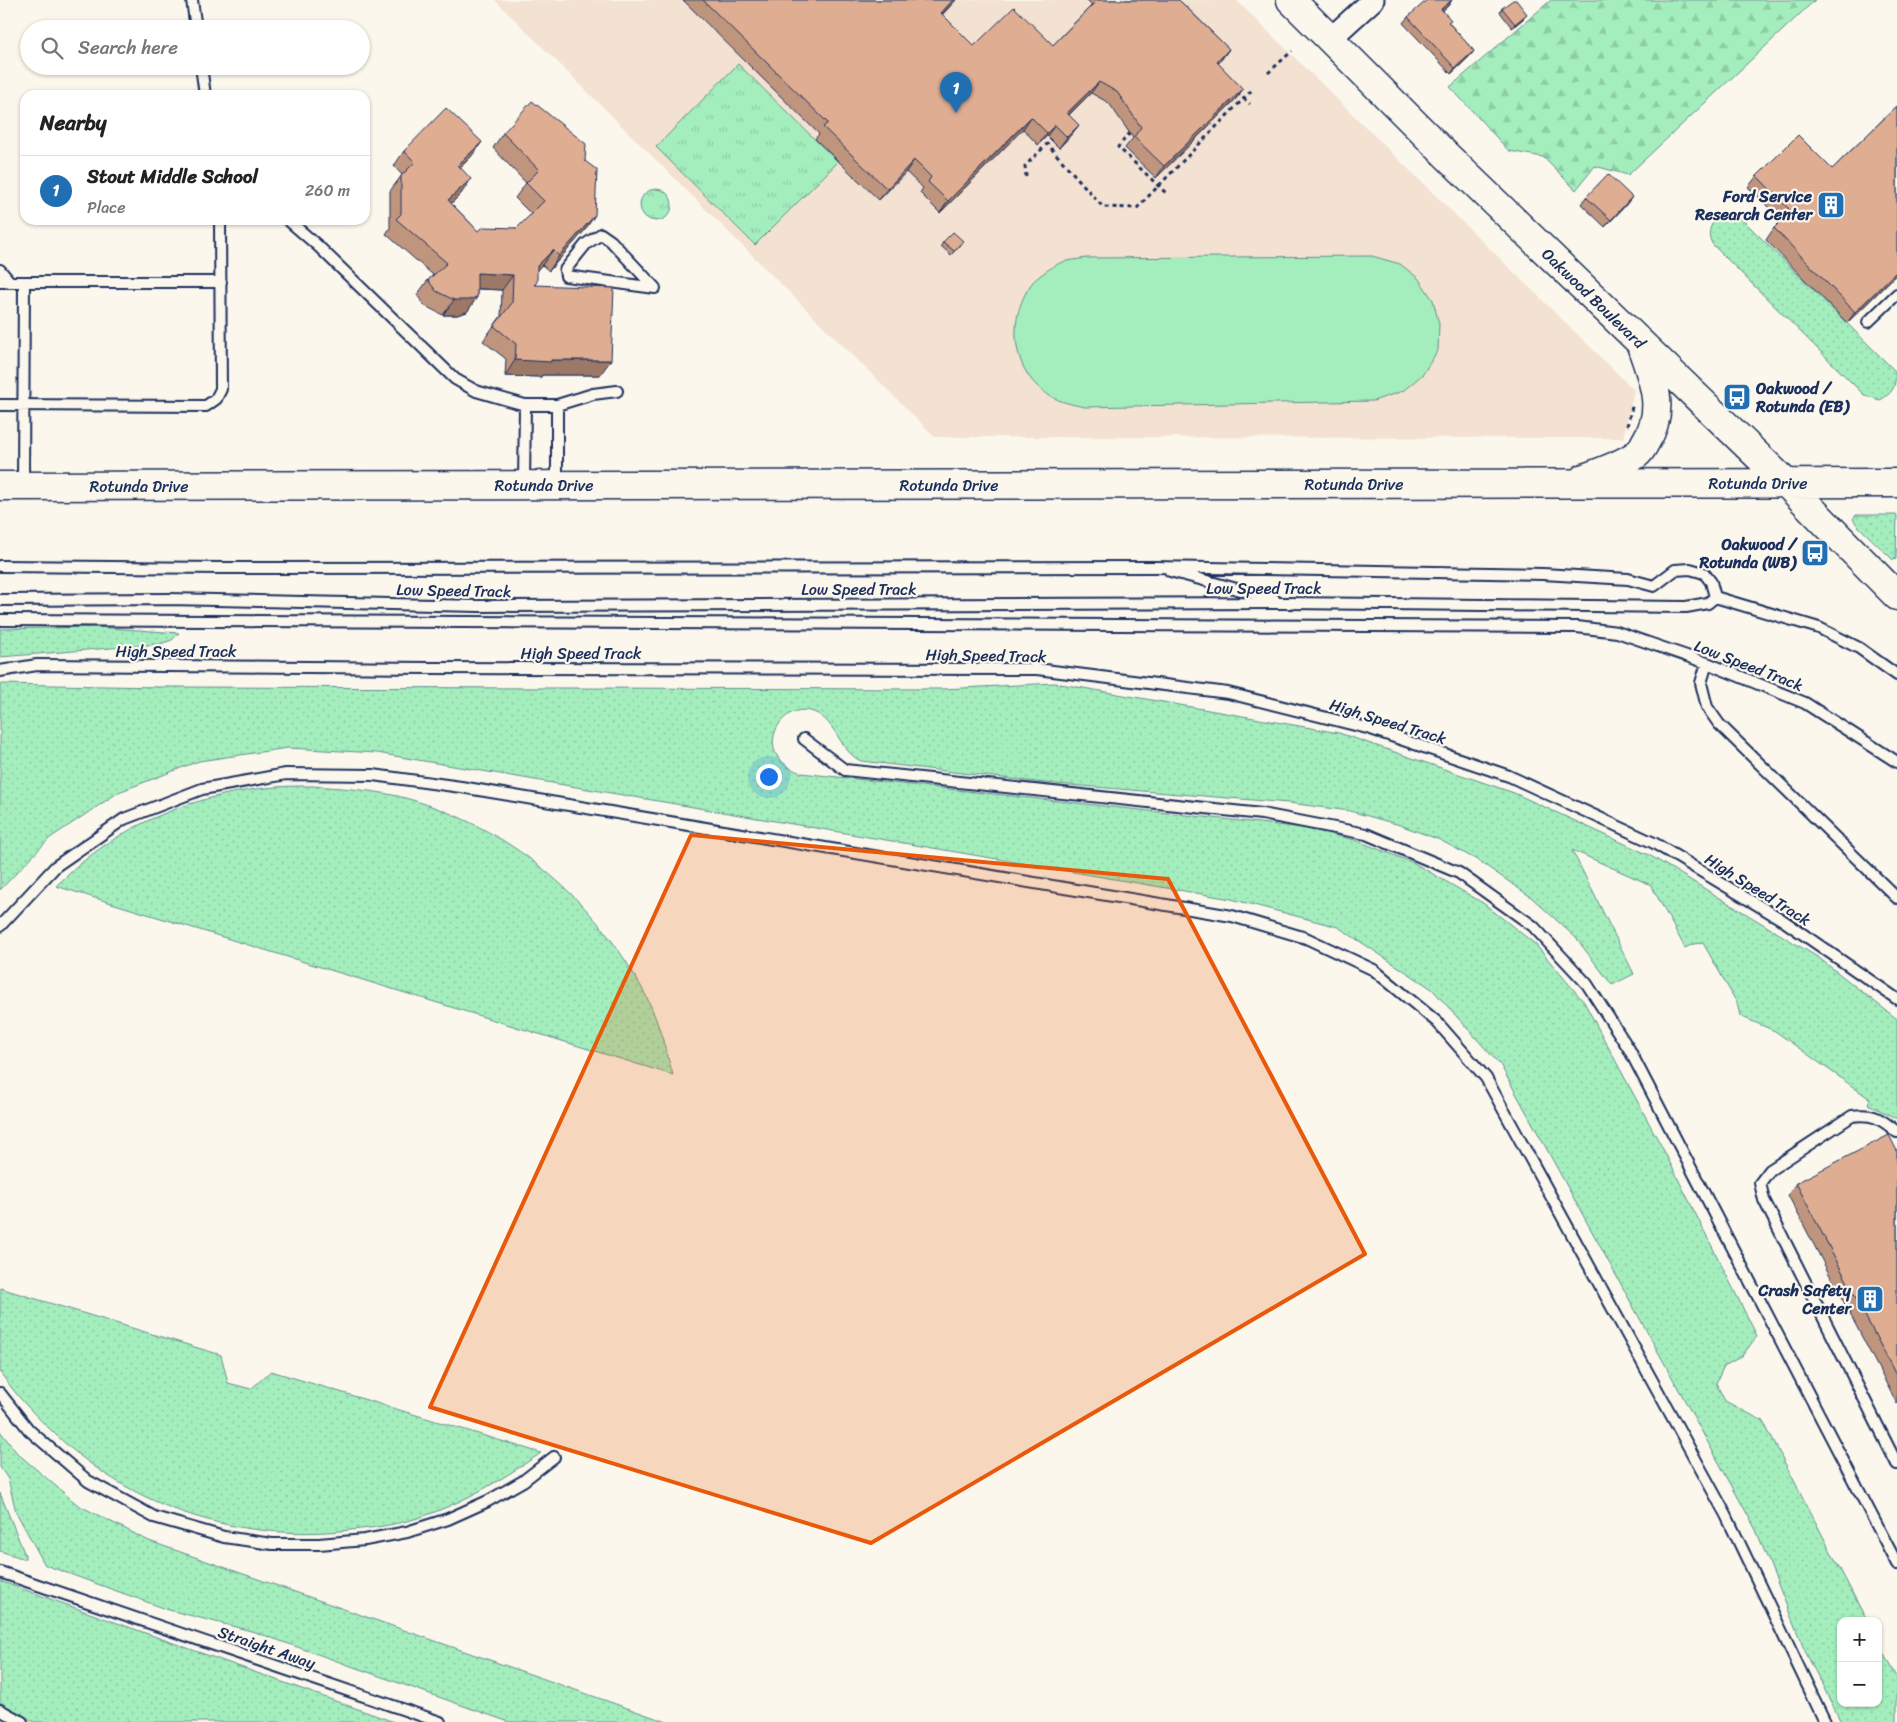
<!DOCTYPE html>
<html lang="en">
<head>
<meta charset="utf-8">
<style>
  :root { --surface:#fff; --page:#f2f2f2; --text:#222; --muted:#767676; --line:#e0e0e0; --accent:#1f6fb2 }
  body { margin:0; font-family:Sriracha,sans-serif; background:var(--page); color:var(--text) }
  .controls { position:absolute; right:15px; bottom:15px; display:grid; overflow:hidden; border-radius:10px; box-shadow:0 1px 4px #0004 }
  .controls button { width:45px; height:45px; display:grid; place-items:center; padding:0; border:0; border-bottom:1px solid var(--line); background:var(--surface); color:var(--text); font:25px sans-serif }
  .you { position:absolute; left:768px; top:776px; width:18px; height:18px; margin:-12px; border:4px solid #fff; border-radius:50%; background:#1a73e8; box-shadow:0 0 0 8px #1a73e833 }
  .badge { display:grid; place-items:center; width:32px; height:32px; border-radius:50%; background:var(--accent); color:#fff; font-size:16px; font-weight:700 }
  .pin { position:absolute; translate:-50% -41px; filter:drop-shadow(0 1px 2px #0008) }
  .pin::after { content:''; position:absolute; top:26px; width:18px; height:15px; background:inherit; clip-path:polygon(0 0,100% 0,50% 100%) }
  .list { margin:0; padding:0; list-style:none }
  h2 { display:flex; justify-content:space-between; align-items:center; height:65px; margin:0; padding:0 20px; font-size:21px }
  h2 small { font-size:16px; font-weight:400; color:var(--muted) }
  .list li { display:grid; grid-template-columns:32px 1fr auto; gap:15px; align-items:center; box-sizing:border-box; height:70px; padding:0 20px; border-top:1px solid var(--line) }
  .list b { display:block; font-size:19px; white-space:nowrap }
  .list p { margin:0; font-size:16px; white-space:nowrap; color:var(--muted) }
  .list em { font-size:16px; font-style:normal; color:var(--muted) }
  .icon { flex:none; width:28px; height:28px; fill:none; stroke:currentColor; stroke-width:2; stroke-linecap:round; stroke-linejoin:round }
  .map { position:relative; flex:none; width:1897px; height:1722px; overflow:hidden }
  .search { position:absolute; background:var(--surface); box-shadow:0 1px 4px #0004; left:20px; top:20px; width:350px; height:55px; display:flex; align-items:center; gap:12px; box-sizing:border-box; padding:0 18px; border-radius:28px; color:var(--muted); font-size:19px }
  .panel { position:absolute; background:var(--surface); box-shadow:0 1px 4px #0004; left:20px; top:90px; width:350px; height:135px; border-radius:15px }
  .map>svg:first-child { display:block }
  .built { fill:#f3e1d1 }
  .grass { fill:url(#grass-dots); stroke:#608e8e }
  .forest { fill:url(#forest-firs); stroke:#608e8e }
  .park { fill:url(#park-tufts); stroke:#608e8e }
  .pitch { fill:#a4eebd; stroke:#608e8e }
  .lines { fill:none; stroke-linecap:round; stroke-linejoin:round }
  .lane-casing { stroke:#1b2f5e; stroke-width:14 }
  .street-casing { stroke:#1b2f5e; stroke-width:25 }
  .secondary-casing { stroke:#1b2f5e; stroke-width:31 }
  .path { stroke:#1b2f5e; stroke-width:3; stroke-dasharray:4 4; stroke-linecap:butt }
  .lane { stroke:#fbf7ec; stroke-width:10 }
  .street { stroke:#fbf7ec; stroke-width:21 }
  .secondary { stroke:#fbf7ec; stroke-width:28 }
  .wall { fill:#c0957e; stroke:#1b2f5e }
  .shaded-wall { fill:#9c7966; stroke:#1b2f5e }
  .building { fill:#dfad92; stroke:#1b2f5e }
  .marked { fill:#e8590c; fill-opacity:0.2; stroke:#e8590c; stroke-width:4; stroke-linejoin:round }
  .labels { text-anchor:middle; stroke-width:4.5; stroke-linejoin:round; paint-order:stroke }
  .poi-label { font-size:16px; font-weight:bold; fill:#1b2f5e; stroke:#fbf7ec; text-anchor:end }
  .street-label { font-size:16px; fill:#1b2f5e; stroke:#fbf7ec }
</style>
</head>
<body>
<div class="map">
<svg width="1897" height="1722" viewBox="0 0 1897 1722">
  <defs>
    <pattern id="grass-dots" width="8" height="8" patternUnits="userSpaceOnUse" patternTransform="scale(1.25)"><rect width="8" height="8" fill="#a4eebd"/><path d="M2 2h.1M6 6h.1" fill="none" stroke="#8dcca5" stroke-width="1.8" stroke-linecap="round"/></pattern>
    <pattern id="forest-firs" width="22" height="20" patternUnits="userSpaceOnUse" patternTransform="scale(1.25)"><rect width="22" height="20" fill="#a4eebd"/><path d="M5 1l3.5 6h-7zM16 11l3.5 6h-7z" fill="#8dcca5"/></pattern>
    <pattern id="park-tufts" width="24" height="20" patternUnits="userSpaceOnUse" patternTransform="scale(1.25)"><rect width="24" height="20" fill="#a4eebd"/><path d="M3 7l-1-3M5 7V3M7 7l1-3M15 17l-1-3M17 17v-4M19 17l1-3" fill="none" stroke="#8dcca5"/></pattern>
  </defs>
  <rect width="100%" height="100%" fill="#fbf7ec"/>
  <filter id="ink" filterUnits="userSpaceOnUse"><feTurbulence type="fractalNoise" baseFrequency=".02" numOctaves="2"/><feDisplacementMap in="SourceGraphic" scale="10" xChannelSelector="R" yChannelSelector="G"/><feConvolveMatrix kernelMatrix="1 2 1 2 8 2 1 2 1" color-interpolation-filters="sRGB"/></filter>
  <g filter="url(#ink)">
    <path class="built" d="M495 0H1236L1634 390 1623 438 935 437Z"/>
    <path class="grass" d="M1727 214 1742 219 1895 371C1897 386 1892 394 1880 400L1864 395 1713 245C1706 234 1710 225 1718 216Z
      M1856 515H1897L1896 559 1893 560 1890 557 1858 526 1853 519Z
      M96 627 179 633 172 640 160 644 0 657V629Z
      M1055 683 1339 733 1514 793 1649 855 1819 958 1897 1019V1119L1868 1104 1870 1099 1775 1031 1740 1016 1737 1003 1703 943 1693 944 1685 948 1651 885 1572 850 1634 974 1612 985 1576 938 1531 897 1479 861 1440 840 1400 825 1350 811 1289 803 1045 783 861 761C838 751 836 717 810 711 783 704 761 741 781 761 786 767 794 770 801 773L1305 828 1355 840 1414 863 1483 903 1535 944 1584 1002 1664 1151 1757 1336 1742 1356 1724 1366 1716 1383 1725 1401 1763 1421 1867 1621H1841V1703H1878V1642L1897 1677V1722H1841L1804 1649 1756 1530 1501 1066 1432 989 1338 927 1231 899 377 753 288 748 199 761 119 792 50 838 0 890V684L159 687 944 689Z
      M312 786C344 788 377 790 409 799 507 827 589 894 639 983 656 1011 664 1044 673 1075L56 886C67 876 78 865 90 856 139 818 204 794 266 788 281 786 296 786 312 786Z
      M0 1288 221 1355 228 1383 251 1389 271 1371 541 1453C504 1478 467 1501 424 1516 400 1524 375 1528 350 1530 246 1542 145 1513 66 1444 45 1425 25 1406 8 1383 6 1380 1 1375 0 1371 0 1364 0 1355 0 1348 0 1328 0 1308 0 1288Z
      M0 1431 17 1453 78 1505 149 1541 667 1722H509L255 1632 169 1610 45 1565 16 1512 8 1479 0 1467Z
      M0 1493 25 1555V1559L0 1551Z
      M0 1581 394 1722H34L0 1703Z"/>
    <path class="forest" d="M1551 0H1815L1628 175 1595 166 1576 190 1543 157 1509 151 1450 87Z"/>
    <path class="park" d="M738 64 838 162 755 245 656 147Z
      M640 205a16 16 0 1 1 32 0a16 16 0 1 1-32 0Z"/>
    <path class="pitch" d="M1372 256 1400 264 1418 278 1433 300 1439 324 1438 350 1423 374 1403 391 1373 401 1085 407C1070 404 1055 401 1043 391 1010 366 1008 315 1032 283 1037 277 1049 269 1056 265 1064 260 1077 260 1086 258Z"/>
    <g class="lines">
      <defs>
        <path id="lane" d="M192 0 196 29
          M201 66 205 95
          M288 220 318 246 455 379 476 391 525 405H557L593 394 617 391
          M601 234 611 241 655 288 566 276 565 270 586 244Z
          M0 270 10 282
          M0 282H24L23 485
          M24 282H221
          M1868 322 1897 294
          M0 405 206 406 216 399 221 389 220 220
          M524 484 525 405
          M557 484V405
          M0 566 221 568 1154 567 1543 574 1628 579 1654 586 1675 570 1690 569 1704 573 1711 582 1715 597 1819 628 1859 648 1897 675
          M1170 571 1274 599
          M0 600 169 599 478 606 1286 603 1686 607 1708 603 1715 597
          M0 620 1577 627 1617 632 1707 663 1805 703 1897 762
          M1707 663 1701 683 1707 707 1719 724 1897 898
          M0 671 37 665 428 668 1037 669 1228 693 1371 729 1509 776 1654 843 1781 919 1897 999
          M804 739 845 770 1262 814 1366 834 1459 873 1533 926 1587 984 1629 1049 1897 1564
          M0 926 56 866 124 819 202 789 286 774 373 775 461 787 1232 916 1306 938 1374 970 1437 1022 1486 1078 1726 1515 1825 1722
          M1897 1132C1881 1119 1874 1113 1852 1116L1770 1170 1760 1183 1764 1200 1897 1464
          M0 1393 29 1430 88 1481 154 1517 224 1537 272 1544H319L365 1540 407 1532 448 1519 488 1501 523 1481 554 1457
          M0 1572 440 1722
          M0 1710 22 1722"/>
        <path id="street" d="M1330 39 1373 0"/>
        <path id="secondary" d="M1291 0 1448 157 1786 483 1897 596
          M1584 478C1601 472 1622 465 1637 454 1641 451 1644 445 1646 441 1666 410 1653 380 1642 348
          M0 486 1897 483"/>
      </defs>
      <use href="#lane" class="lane-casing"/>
      <use href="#street" class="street-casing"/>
      <use href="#secondary" class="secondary-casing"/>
      <path class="path" d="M1268 73 1292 51
        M1237 93 1250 104
        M1130 133 1118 147 1168 195
        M1026 177 1025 166 1047 144 1103 207 1137 208 1252 90
        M1627 426 1633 403"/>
      <use href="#lane" class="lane"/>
      <use href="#street" class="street"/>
      <use href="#secondary" class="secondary"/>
    </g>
    <path class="wall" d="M683 0H956L942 15 974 46 1053 45 1092 5 1087 0H1179L1229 49 1218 64 1243 89 1235 100 1156 178 1125 148 1133 138 1109 103 1091 93 1069 115 1079 125 1070 136 1059 148 1047 136 1038 145 1023 129 940 213 920 193 923 188 906 172 879 200 815 139 819 134Z
      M1449 5 1443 10 1449 23 1474 51 1469 57 1451 74 1403 23 1408 17Z
      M1502 8 1524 18 1512 28 1500 12Z
      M1897 106V274L1847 323 1766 240 1774 228 1782 221 1748 187 1757 176 1832 169Z
      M503 133 585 161V230L549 271 542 265 537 270 535 285 600 375H542L541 377 505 376 506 359 483 341 501 316 502 290 477 289V297L467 312 457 315H443L425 306 417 295 428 280 433 275 386 234 390 228V191L402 175 394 166 404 151 471 157 460 168 461 194 451 203 478 231 517 228 531 214 515 198 526 183 493 148Z
      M1586 197 1626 205 1605 227 1581 204Z
      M943 242 960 245 951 255 941 246Z
      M1897 1151V1404L1788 1195 1796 1183Z"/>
    <path class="shaded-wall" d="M953 0H956L932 24 941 13Z
      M1452 0 1449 5 1437 15 1441 9Z
      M1527 14 1524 18 1512 28 1515 24Z
      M1229 49 1221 60 1209 74 1217 62Z
      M1474 51 1469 57 1451 74 1455 68Z
      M1099 82 1091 93 1059 124 1067 113Z
      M1243 89 1235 100 1156 178 1164 166Z
      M1031 117 1023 129 940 213 948 201Z
      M1055 125 1047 136 1038 145 1047 133Z
      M1079 125 1070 136 1059 148 1067 137Z
      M482 142 471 157 447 180 458 165Z
      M914 160 906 172 879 200 887 189Z
      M471 179 461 194 438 216 448 200Z
      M1632 197 1626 205 1605 227 1611 220Z
      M595 215 585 230 549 271 559 256Z
      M553 250 542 265 526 281 537 266Z
      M1897 271V274L1847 323 1855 312Z
      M477 273 513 275 502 290 466 288Z
      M477 297 467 312 457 315H443L454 300Z
      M515 360H611L600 375H542L541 377 505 376Z"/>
    <path class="building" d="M703 0H953L941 13 974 46 1014 7 1053 45 1097 0H1179L1229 49 1217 62 1243 89 1164 166 1134 137 1141 127 1117 92 1099 82 1067 113 1079 125 1067 137 1055 125 1047 133 1031 117 948 201 928 182 931 177 914 160 887 189 823 127 828 123Z
      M1427 0H1452L1441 9 1451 20 1448 22 1474 51 1455 68 1408 17Z
      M1513 0H1516L1527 14 1515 24 1502 8Z
      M532 101 586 144 585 161 597 170 595 215 559 256 553 250 537 266V282L534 285 614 288 611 360H551V362L515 360 516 344 494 326 512 303 513 275 477 273V297L468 300H454L436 291 428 280 447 263 396 219 401 214V176L415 162 404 151 446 108 482 142 458 165 471 179 448 200 478 231 484 227 517 228 544 201 526 183 539 170 503 133Z
      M1897 106V271L1855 312 1774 228 1791 211 1757 176 1798 135 1832 169Z
      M1608 174 1632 197 1611 220 1586 197Z
      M953 232 963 241 954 251 943 242Z
      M1889 1135 1897 1151V1377L1796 1183Z"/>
  </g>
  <path class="marked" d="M691 835 1168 879 1365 1254 871 1543 430 1407Z"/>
  <defs>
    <symbol id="building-square" viewBox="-11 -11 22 22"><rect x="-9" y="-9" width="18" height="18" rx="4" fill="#1f6fb2" stroke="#fbf7ec"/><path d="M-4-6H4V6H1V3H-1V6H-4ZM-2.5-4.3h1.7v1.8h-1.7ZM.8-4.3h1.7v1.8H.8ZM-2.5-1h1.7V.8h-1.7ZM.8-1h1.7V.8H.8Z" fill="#fff"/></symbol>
    <symbol id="bus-square" viewBox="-11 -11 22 22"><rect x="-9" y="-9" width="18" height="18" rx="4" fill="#1f6fb2" stroke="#fbf7ec"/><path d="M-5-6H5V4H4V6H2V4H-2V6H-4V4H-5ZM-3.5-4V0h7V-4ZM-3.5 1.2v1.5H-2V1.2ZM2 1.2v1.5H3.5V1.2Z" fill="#fff"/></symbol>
  </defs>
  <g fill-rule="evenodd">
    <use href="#building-square" x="1815" y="189" width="32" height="32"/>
    <use href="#bus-square" x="1721" y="381" width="32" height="32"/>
    <use href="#bus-square" x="1799" y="537" width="32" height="32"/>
    <use href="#building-square" x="1854" y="1283" width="32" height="32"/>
  </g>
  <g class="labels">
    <g class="poi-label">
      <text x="1812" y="202">Ford Service<tspan x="1812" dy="18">Research Center</tspan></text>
      <text x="1756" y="394" text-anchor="start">Oakwood /<tspan x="1756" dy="18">Rotunda (EB)</tspan></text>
      <text x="1796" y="550">Oakwood /<tspan x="1796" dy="18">Rotunda (WB)</tspan></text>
      <text x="1851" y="1296">Crash Safety<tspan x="1851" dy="18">Center</tspan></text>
    </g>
    <g class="street-label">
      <text transform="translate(1594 298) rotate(44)" y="6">Oakwood Boulevard</text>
      <text x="1758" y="489">Rotunda Drive</text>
      <text x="1354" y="490">Rotunda Drive</text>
      <text x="544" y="491">Rotunda Drive</text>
      <text x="949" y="491">Rotunda Drive</text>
      <text x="139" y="492">Rotunda Drive</text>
      <text x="1264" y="594">Low Speed Track</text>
      <text x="859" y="595">Low Speed Track</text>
      <text transform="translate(454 590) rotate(1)" y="6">Low Speed Track</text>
      <text x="176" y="657">High Speed Track</text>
      <text x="581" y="659">High Speed Track</text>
      <text transform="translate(986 655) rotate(1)" y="6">High Speed Track</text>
      <text transform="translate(1749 665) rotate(21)" y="6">Low Speed Track</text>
      <text transform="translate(1388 721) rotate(17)" y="6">High Speed Track</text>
      <text transform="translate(1758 889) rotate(32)" y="6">High Speed Track</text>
      <text transform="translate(267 1647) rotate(19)" y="6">Straight Away</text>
    </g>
  </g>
</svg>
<div class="controls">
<button>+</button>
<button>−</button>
</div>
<div class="you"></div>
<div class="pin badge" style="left:956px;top:113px">1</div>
<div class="search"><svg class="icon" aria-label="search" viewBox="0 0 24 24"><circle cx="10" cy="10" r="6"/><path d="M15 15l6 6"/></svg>Search here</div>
<section class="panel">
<h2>Nearby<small></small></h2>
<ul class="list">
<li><span class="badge">1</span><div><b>Stout Middle School</b><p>Place</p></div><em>260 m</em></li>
</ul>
</section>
</div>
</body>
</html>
